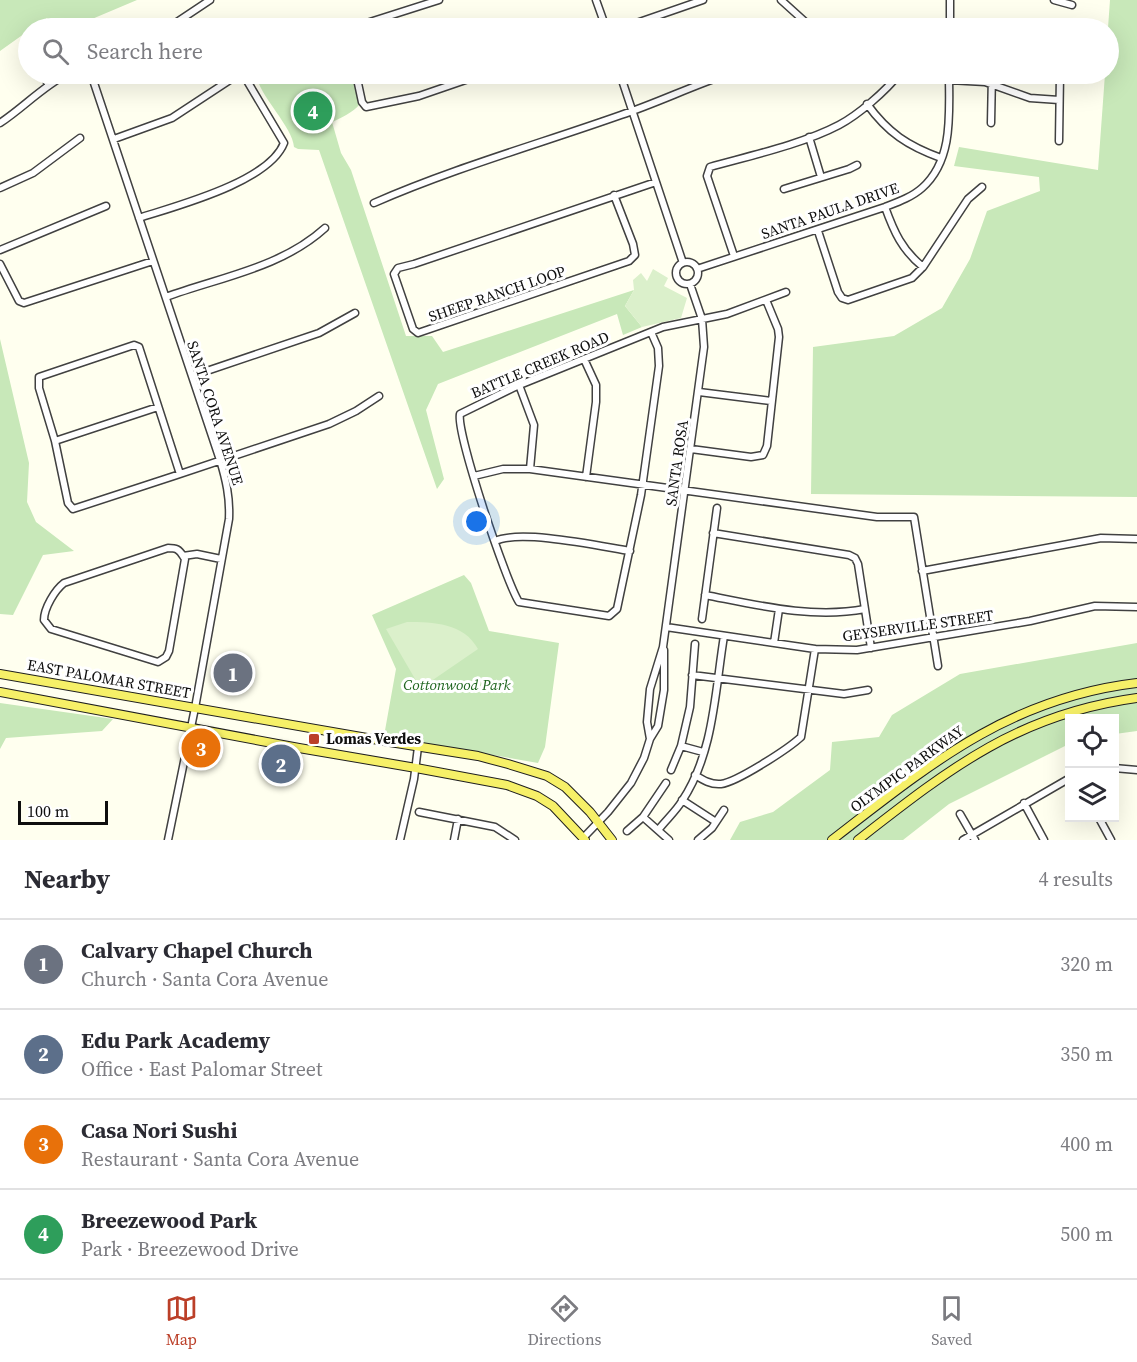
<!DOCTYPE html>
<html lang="en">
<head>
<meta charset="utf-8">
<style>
  :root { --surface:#fff; --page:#f2f2f3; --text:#2b2b33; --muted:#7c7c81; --line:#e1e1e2; --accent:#bb3f28 }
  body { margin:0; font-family:"Source Serif 4",serif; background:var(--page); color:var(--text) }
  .controls { position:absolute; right:18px; bottom:18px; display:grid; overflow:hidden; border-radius:0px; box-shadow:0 6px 24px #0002 }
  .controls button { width:54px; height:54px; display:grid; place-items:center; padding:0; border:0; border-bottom:2px solid var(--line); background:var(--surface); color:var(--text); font:30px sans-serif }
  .scale { position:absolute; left:18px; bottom:15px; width:90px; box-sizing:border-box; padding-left:6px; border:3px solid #0e0e0e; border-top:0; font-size:16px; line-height:21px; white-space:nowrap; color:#0e0e0e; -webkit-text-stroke:4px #fff; paint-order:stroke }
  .you { position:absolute; left:477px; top:522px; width:21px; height:21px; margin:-15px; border:4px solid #fff; border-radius:50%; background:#1a73e8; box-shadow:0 0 0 9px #1a73e833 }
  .badge { display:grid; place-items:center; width:39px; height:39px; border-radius:50%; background:var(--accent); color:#fff; font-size:20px; font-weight:700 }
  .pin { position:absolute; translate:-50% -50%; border:3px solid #fff; box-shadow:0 2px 6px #0006 }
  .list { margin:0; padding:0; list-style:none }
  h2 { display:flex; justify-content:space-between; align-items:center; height:78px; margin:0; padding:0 24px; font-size:26px }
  h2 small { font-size:20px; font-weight:400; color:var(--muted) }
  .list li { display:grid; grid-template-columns:39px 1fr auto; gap:18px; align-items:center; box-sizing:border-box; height:90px; padding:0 24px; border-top:2px solid var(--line) }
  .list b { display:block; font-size:22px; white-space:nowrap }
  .list p { margin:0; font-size:20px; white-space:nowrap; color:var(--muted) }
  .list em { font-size:20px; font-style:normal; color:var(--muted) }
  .icon { flex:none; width:33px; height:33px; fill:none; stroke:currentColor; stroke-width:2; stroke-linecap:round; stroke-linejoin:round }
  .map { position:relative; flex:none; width:1137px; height:840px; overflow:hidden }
  .search { position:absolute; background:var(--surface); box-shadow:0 6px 24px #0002; left:18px; right:18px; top:18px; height:66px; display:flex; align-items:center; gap:15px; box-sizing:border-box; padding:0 21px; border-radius:33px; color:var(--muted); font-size:22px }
  .sheet { height:438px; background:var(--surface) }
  nav { display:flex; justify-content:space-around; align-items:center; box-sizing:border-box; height:84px; border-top:2px solid var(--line); background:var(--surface); font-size:16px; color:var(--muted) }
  nav a { display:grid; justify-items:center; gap:3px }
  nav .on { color:var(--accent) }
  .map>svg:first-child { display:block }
  .green { fill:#c8e8b9 }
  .pitch { fill:#dbf0cb }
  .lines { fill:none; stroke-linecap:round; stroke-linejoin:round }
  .minor-casing { stroke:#414141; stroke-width:9 }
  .major-casing { stroke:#1f1f1f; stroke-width:10 }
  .minor { stroke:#fff; stroke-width:6 }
  .major { stroke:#f6f068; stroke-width:8 }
  .poi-dot { fill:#bb3f28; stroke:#fff; stroke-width:2 }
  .labels { text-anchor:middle; stroke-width:6; stroke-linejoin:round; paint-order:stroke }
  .street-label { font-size:15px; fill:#0e0e0e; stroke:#fff }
  .park-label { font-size:15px; font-style:italic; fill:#1f651f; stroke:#fff }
  .poi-label { font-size:15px; font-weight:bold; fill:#0e0e0e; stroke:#fff; text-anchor:start }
</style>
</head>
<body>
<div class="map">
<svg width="1137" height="840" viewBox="0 0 1137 840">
  <rect width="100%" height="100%" fill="#ffffef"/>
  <path class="green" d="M0 0H137L92 19 95 28H55L47 18 32 28H28V31L0 51Z
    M1110 0H1137V497L811 494 813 347 894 336 942 308 970 259 987 211 1040 191 1039 177 954 166 959 147 1098 170 1105 74H1108V28Z
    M256 74H352L359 105C355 111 339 119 332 122L341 153 351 170 406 336H432L443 352 634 290 625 306 642 327 623 335 617 314 438 384 426 410 444 479 437 489 319 150 298 149 294 147C293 127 259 96 256 74Z
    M0 339 29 463 27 502 36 522 74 551 43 555 13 615 0 614Z
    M464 575 471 583 489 631 559 643 545 747 538 763 384 736 396 669 372 615Z
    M1137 643V731L1115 734 1114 718H1070L1069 744 949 804 903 840H730L740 822 773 812 830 770 832 742 879 737 892 715 960 674Z
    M0 703 113 719 102 731 6 738 0 749Z"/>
  <path class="pitch" d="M653 269 668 278 664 286 687 298 681 318 642 327 625 306 634 290 633 280 641 273 647 281Z
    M407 622C433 622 464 623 478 649L424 686 418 684 386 629Z"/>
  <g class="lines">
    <defs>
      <path id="minor" d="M596 0 606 28
        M781 0 812 28
        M1054 0 1072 5
        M168 28 210 0
        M351 28 439 0
        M622 28 703 0
        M950 28V0
        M43 74 48 84
        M91 74 220 460C226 480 230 497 229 519L195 708 168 840
        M356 74 362 102 366 107 419 96 483 74
        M620 74 683 263
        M949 80 985 82 1030 98 1059 100
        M867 104C888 133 908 146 941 158
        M0 123C23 108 42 87 67 74
        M991 123 992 74
        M809 137 821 177
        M114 139 172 118 239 74
        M1059 141 1060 74
        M0 188 33 173 80 138
        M784 189 849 169 857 165
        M614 195 633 244 635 255 629 261 418 333 413 329 394 274 398 268 414 264 656 182
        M374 203C454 168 539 144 621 115 657 103 692 86 728 74
        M885 207C894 232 902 250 923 267
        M139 218C176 206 269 182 284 143L243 74
        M818 231 838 292 842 298 848 300 912 278 923 267 968 199 982 187
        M0 250 106 206
        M734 256 707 176 710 167C749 156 803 144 839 125 858 115 886 91 899 74
        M676 273a11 11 0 1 1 22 0a11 11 0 1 1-22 0Z
        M0 264 19 301 24 303 153 261
        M697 269 885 207C898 202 912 197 922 188 954 160 949 112 949 74
        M166 297C220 277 281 268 325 228
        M651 332 658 348 659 366 641 495 617 609 609 616 519 602C506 582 456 433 460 414L517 386 663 327 727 314 786 292
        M584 359 596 385V402L586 477
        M192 376 319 333 355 313
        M519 385 534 425 530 469
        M699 392 771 401
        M55 441 158 407
        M691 449 751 457 763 455 767 446 779 337 778 329 766 300
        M180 474 139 347 134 345 39 377V388L55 441 68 503 73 509 174 476 329 424 356 411 379 396
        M474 476 503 469H530L877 517H914L938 666
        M713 533 849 555 855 558 858 564 871 648
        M495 541C521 529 599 546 630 551
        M183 556C179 549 176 548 168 548L64 583C55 590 44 608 44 620L51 629 158 662 166 657 169 651 185 559 183 556 197 554 221 559
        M922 571 1101 538 1137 539
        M705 595C757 605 812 619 865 609
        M702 619 717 508
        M666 627 815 649 857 650 1030 621 1095 606 1137 607
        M774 643 779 609
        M692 675 844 694 868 690
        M650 739 647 722 650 689 663 647 704 347 702 319 690 284
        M681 746 703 752
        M1114 768 1137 770
        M671 770 681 746 690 707 695 644
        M695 775C703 780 711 785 721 784 737 782 788 749 801 737L815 649
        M682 800 716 822
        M1024 803 1044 840
        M419 812 495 827 515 840
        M960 814 975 840
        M643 817 669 840
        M1099 818 1111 840
        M659 829C666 820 676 811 682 801 714 753 715 691 724 636
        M627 831 643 817 666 783
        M583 838 608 812 631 783 644 758 650 739 658 726 664 690V650
        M400 840 414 779 418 747
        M454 840 458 819
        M698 840 712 828 724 810
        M963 840 1070 778"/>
      <path id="major" d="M0 674 390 742 478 756 508 764 547 776 565 787 590 812 612 840
        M0 692 299 748 416 768 507 785 537 796 553 806 585 840
        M832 840C929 765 1009 698 1137 683
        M858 840C949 769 1018 714 1137 698"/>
    </defs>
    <use href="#minor" class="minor-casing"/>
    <use href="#major" class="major-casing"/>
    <use href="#minor" class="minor"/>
    <use href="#major" class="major"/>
  </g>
  <rect class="poi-dot" x="308" y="733" width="12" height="12" rx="3"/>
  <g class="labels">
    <g class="street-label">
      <text transform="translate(830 211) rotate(-19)" y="5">SANTA PAULA DRIVE</text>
      <text transform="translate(497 294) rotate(-19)" y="5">SHEEP RANCH LOOP</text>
      <text transform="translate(540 365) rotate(-23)" y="5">BATTLE CREEK ROAD</text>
      <text transform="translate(215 413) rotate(72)" y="5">SANTA CORA AVENUE</text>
      <text transform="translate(677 463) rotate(-82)" y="5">SANTA ROSA</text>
      <text transform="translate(918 626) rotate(-8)" y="5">GEYSERVILLE STREET</text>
      <text transform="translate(109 679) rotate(10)" y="5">EAST PALOMAR STREET</text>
      <text transform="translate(907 769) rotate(-36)" y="5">OLYMPIC PARKWAY</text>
    </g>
    <g class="park-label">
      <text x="457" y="690">Cottonwood Park</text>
    </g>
    <g class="poi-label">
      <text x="326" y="744">Lomas Verdes</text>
    </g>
  </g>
</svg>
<div class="controls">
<button><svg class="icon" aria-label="locate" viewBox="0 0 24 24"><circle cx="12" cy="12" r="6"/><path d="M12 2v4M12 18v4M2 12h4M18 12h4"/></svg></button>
<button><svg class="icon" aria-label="layers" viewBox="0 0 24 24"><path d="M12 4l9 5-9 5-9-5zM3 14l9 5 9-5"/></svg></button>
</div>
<div class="scale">100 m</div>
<div class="you"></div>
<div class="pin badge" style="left:233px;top:673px;background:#6b7280">1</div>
<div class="pin badge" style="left:281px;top:764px;background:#5c6f8a">2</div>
<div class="pin badge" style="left:201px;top:748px;background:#e8710a">3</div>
<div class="pin badge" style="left:313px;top:111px;background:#2e9e5b">4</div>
<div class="search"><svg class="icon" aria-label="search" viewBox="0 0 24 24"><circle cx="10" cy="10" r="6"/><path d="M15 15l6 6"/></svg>Search here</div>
</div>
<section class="sheet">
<h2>Nearby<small>4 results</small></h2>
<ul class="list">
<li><span class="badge" style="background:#6b7280">1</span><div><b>Calvary Chapel Church</b><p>Church · Santa Cora Avenue</p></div><em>320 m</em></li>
<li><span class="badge" style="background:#5c6f8a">2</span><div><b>Edu Park Academy</b><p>Office · East Palomar Street</p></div><em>350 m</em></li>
<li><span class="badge" style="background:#e8710a">3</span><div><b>Casa Nori Sushi</b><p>Restaurant · Santa Cora Avenue</p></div><em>400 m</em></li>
<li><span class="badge" style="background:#2e9e5b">4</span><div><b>Breezewood Park</b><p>Park · Breezewood Drive</p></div><em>500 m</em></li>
</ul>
</section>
<nav>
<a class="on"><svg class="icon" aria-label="map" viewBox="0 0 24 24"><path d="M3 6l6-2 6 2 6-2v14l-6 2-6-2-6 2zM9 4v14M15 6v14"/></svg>Map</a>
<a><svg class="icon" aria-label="directions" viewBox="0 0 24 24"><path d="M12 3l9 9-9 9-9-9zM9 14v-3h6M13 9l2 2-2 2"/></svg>Directions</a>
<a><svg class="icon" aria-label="saved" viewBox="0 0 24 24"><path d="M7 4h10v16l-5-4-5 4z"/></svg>Saved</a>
</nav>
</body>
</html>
